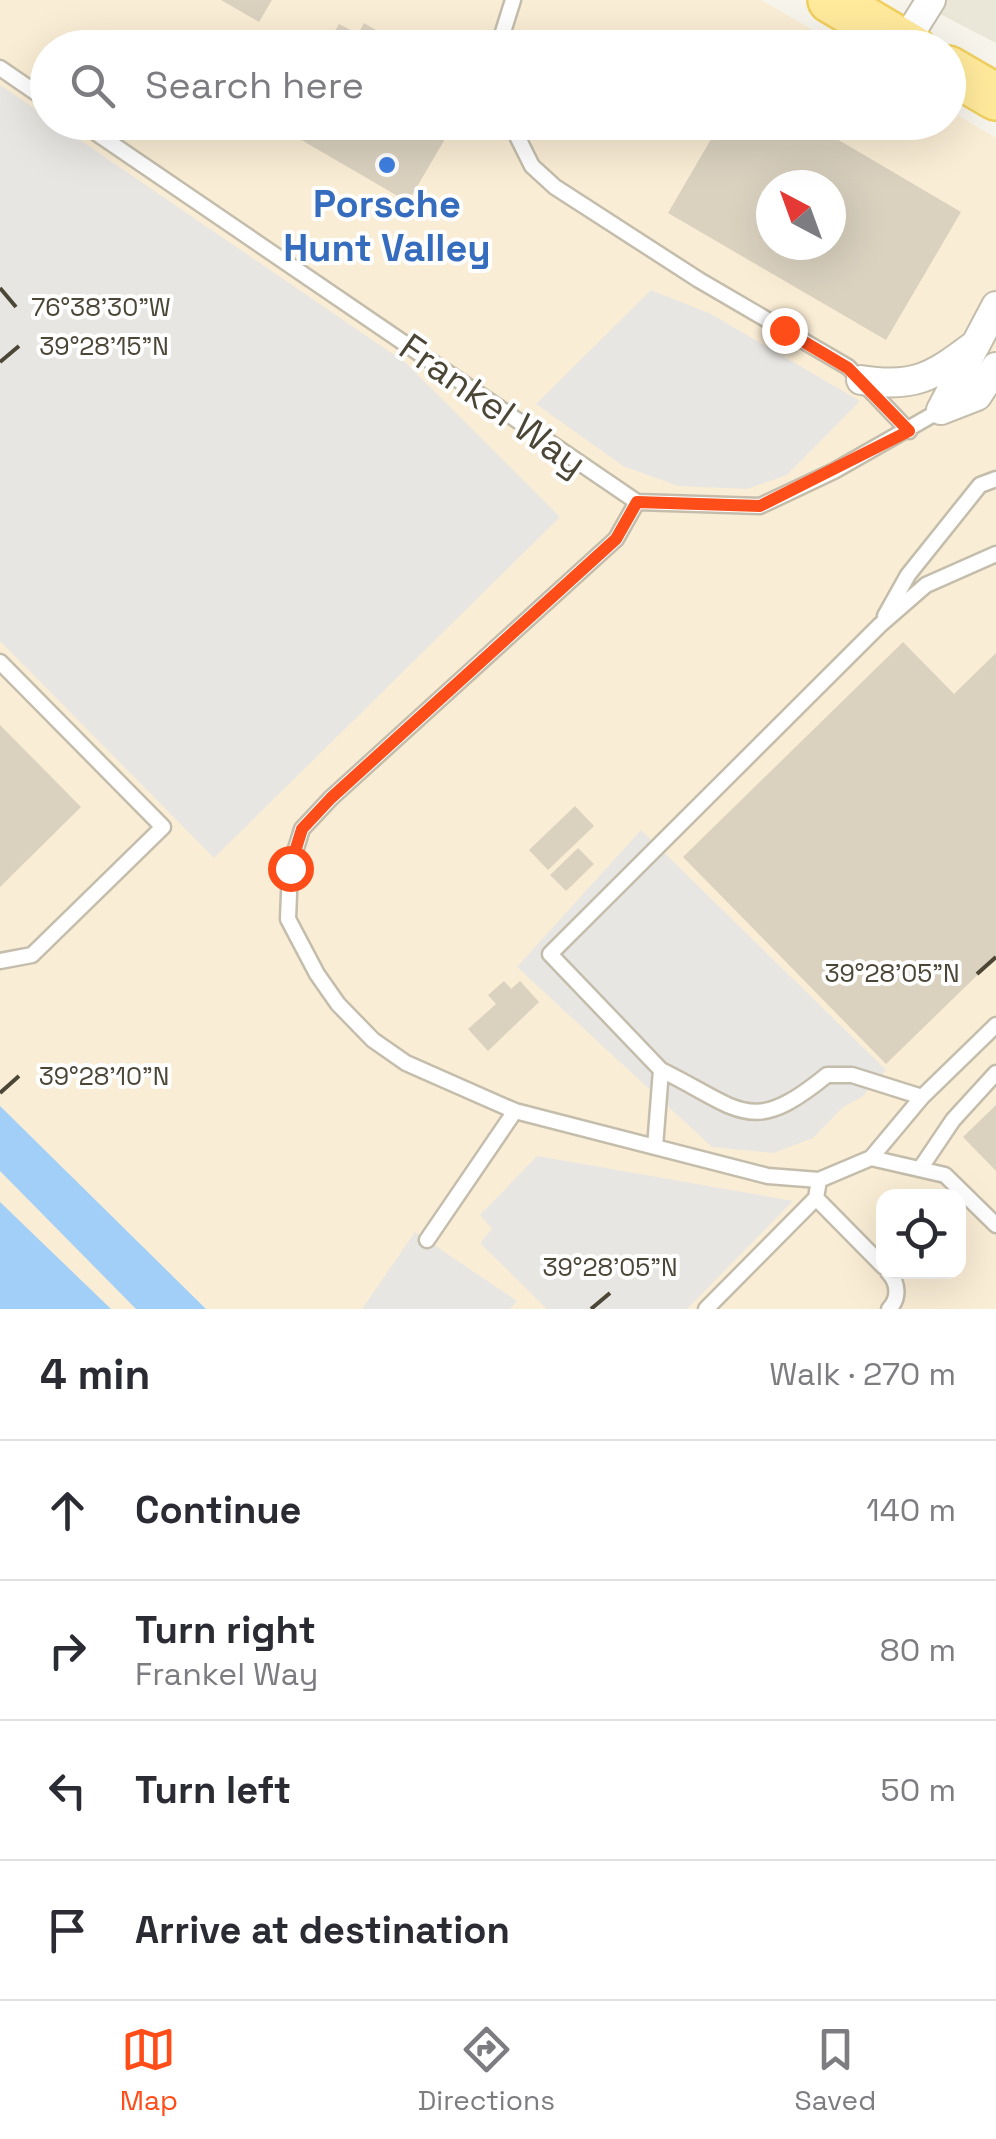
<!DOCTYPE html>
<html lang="en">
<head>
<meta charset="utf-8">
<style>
  :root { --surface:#fff; --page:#f7f7f7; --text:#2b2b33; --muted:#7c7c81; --line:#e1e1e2; --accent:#ff4d1a }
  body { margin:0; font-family:"Space Grotesk",sans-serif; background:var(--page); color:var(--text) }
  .controls { position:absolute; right:30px; bottom:30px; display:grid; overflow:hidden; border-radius:20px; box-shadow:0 10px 40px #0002 }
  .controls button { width:90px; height:90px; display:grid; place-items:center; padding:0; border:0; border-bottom:2px solid var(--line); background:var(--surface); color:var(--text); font:50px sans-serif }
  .compass { position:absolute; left:756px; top:170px; width:90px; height:90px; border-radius:50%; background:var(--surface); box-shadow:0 10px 40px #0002; rotate:319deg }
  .stop { position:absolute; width:30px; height:30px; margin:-22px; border:8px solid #ff4d1a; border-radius:50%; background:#fff }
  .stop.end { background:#ff4d1a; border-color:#fff; box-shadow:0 2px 10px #0008 }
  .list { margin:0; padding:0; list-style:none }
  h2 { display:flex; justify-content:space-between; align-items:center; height:130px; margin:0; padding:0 40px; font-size:42px }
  h2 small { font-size:32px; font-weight:400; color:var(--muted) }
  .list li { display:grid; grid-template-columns:65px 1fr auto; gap:30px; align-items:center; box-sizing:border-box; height:140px; padding:0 40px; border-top:2px solid var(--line) }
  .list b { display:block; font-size:38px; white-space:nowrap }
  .list p { margin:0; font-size:32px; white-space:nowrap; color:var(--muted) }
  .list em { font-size:32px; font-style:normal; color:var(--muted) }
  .icon { flex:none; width:55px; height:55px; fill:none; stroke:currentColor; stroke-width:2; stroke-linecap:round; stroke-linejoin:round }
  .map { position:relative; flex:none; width:996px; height:1309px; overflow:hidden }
  .search { position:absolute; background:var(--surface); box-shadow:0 10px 40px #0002; left:30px; right:30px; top:30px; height:110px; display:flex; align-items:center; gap:25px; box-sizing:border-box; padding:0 35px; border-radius:55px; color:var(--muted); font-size:38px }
  .sheet { height:690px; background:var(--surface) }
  nav { display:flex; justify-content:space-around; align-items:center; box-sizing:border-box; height:140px; border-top:2px solid var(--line); background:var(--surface); font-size:28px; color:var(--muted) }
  nav a { display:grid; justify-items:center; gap:5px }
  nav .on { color:var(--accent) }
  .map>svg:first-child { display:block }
  .residential { fill:#ebe7d8 }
  .commercial { fill:#faedd5; fill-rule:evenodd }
  .parking { fill:#e8e6e2 }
  .water { fill:#a2cff8 }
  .building { fill:#dad1bf; fill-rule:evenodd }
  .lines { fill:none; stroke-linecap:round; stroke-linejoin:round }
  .lane-casing { stroke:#c4bdac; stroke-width:19 }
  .street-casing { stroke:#c4bdac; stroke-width:32 }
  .primary-casing { stroke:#f0cf5f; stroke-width:50 }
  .lane { stroke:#fff; stroke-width:14 }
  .street { stroke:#fff; stroke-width:28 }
  .primary { stroke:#ffea9c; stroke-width:45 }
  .route { stroke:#ff4d1a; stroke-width:12 }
  .ticks { fill:none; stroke:#4c4637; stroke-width:4 }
  .shop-dot { fill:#3f7fe0; stroke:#fff; stroke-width:4 }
  .labels { text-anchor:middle; stroke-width:8; stroke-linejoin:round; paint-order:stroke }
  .shop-label { font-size:38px; font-weight:bold; fill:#366cbe; stroke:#fff }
  .street-label { font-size:38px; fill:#4c4637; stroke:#fff }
  .ticks-label { font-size:25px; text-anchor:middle; fill:#4c4637; stroke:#fff; stroke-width:8; stroke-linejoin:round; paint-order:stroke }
</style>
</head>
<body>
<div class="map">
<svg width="996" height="1309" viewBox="0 0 996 1309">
  <rect width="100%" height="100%" fill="#f7f4eb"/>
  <path class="residential" d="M913 0H996V43Z"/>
  <path class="commercial" d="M0 0H761L842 47 48 48V122H948L949 110 996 138V1309H0ZM771 185H831V245H771ZM884 1196H958V1272H884Z"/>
  <path class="parking" d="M0 85 47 117 48 122 55 123 406 363 560 517 214 858 0 641Z
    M651 290 711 314 860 401 787 475 747 489 678 486 623 466 536 404Z
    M641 830 886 1070 862 1097 843 1107 813 1138 773 1153 712 1147 517 967Z
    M537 1156 731 1190 793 1201 687 1309H547L480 1243 492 1229 480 1215Z
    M415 1232 517 1301 510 1309H362Z"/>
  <path class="water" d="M0 1106 206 1309H136L0 1171Z
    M0 1202 111 1309H0Z"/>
  <path class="building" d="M221 0H272L259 22Z
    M364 23 406 48H325L339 24 358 34Z
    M281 122H455L408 202 279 127Z
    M721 122H744L772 139 781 122H808L961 212 886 340 668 213ZM771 185H831V245H771Z
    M903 642 954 694 996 653V957L886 1064 683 857Z
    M0 725 81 807 0 887Z
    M575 806 594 826 548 870 529 850Z
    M578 848 594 864 566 891 550 875Z
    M504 981 511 989 520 981 539 1002 488 1051 468 1029 496 1004 488 995Z
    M996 1105V1171L963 1137Z"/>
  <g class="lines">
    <defs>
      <path id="lane" d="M498 48 513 0
        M0 68 48 101
        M80 122 637 502 760 506 834 471 941 410
        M510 122 532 166 555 187 699 280 848 367 909 431
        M885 616 908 575 980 485 996 479
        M0 662 163 827 32 955 0 961
        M661 1070C741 1109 750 1138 827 1075H852L922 1097
        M515 1111 406 1063 373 1040 338 1004 317 974 288 919 290 868 302 829 331 798 616 539 637 502
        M655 1147 661 1070 550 954 880 625 926 585 996 554
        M871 1158 945 1175 996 1225
        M920 1169 953 1120 996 1073
        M816 1198 884 1267
        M427 1240 515 1111 768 1176 819 1180 871 1158 922 1097 996 1025
        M888 1272C898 1282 900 1298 889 1309
        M706 1309 816 1198 819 1180"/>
      <path id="street" d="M904 43 931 0
        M861 380C913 388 931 378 972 347
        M941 410 996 306
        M941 410 977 396 996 367"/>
      <path id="primary" d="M831 0 912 48
        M948 69 996 97"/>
    </defs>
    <use href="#lane" class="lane-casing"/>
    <use href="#street" class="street-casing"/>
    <use href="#primary" class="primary-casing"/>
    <use href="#lane" class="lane"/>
    <use href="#street" class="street"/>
    <use href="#primary" class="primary"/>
  </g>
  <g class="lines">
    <path class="route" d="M290 868 302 829 331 798 616 539 637 502 760 506 909 431 848 368 784 330"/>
  </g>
  <path class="ticks" d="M0 288 16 307M0 362 19 346M977 974 996 957M0 1093 19 1076M591 1309 610 1293"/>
  <circle class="shop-dot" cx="387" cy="165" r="10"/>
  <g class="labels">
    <g class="shop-label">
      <text x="387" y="217">Porsche<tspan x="387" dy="44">Hunt Valley</tspan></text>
    </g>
    <g class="street-label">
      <text transform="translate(493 405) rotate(35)" y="13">Frankel Way</text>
    </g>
  </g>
  <g class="ticks-label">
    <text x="101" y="316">76°38'30"W</text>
    <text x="104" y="355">39°28'15"N</text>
    <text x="892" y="982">39°28'05"N</text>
    <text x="104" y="1085">39°28'10"N</text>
    <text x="610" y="1276">39°28'05"N</text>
  </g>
</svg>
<div class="controls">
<button><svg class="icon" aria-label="locate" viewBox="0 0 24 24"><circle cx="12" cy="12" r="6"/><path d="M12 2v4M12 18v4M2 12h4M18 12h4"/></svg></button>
</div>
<svg class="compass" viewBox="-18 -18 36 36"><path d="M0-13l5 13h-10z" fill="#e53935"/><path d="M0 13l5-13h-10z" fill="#7c7c81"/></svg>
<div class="stop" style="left:290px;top:868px"></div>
<div class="stop end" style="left:784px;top:330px"></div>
<div class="search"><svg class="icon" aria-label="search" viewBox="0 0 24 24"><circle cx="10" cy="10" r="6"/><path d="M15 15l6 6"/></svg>Search here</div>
</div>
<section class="sheet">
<h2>4 min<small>Walk · 270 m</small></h2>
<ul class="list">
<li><svg class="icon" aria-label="ahead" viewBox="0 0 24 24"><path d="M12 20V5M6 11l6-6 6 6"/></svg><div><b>Continue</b></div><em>140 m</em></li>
<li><svg class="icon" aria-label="right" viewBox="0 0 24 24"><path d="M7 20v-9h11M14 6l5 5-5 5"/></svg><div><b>Turn right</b><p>Frankel Way</p></div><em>80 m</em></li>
<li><svg class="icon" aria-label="left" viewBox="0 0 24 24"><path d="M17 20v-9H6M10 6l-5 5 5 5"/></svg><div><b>Turn left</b></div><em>50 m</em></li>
<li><svg class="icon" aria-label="arrive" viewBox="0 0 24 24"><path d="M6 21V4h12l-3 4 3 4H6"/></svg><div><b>Arrive at destination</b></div></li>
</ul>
</section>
<nav>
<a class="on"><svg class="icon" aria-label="map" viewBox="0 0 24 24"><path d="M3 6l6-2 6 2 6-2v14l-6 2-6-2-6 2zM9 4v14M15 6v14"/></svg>Map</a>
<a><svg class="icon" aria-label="directions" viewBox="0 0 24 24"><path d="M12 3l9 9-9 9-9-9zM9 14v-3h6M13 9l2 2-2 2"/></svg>Directions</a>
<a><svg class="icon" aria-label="saved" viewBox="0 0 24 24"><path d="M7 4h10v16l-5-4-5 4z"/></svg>Saved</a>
</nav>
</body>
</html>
